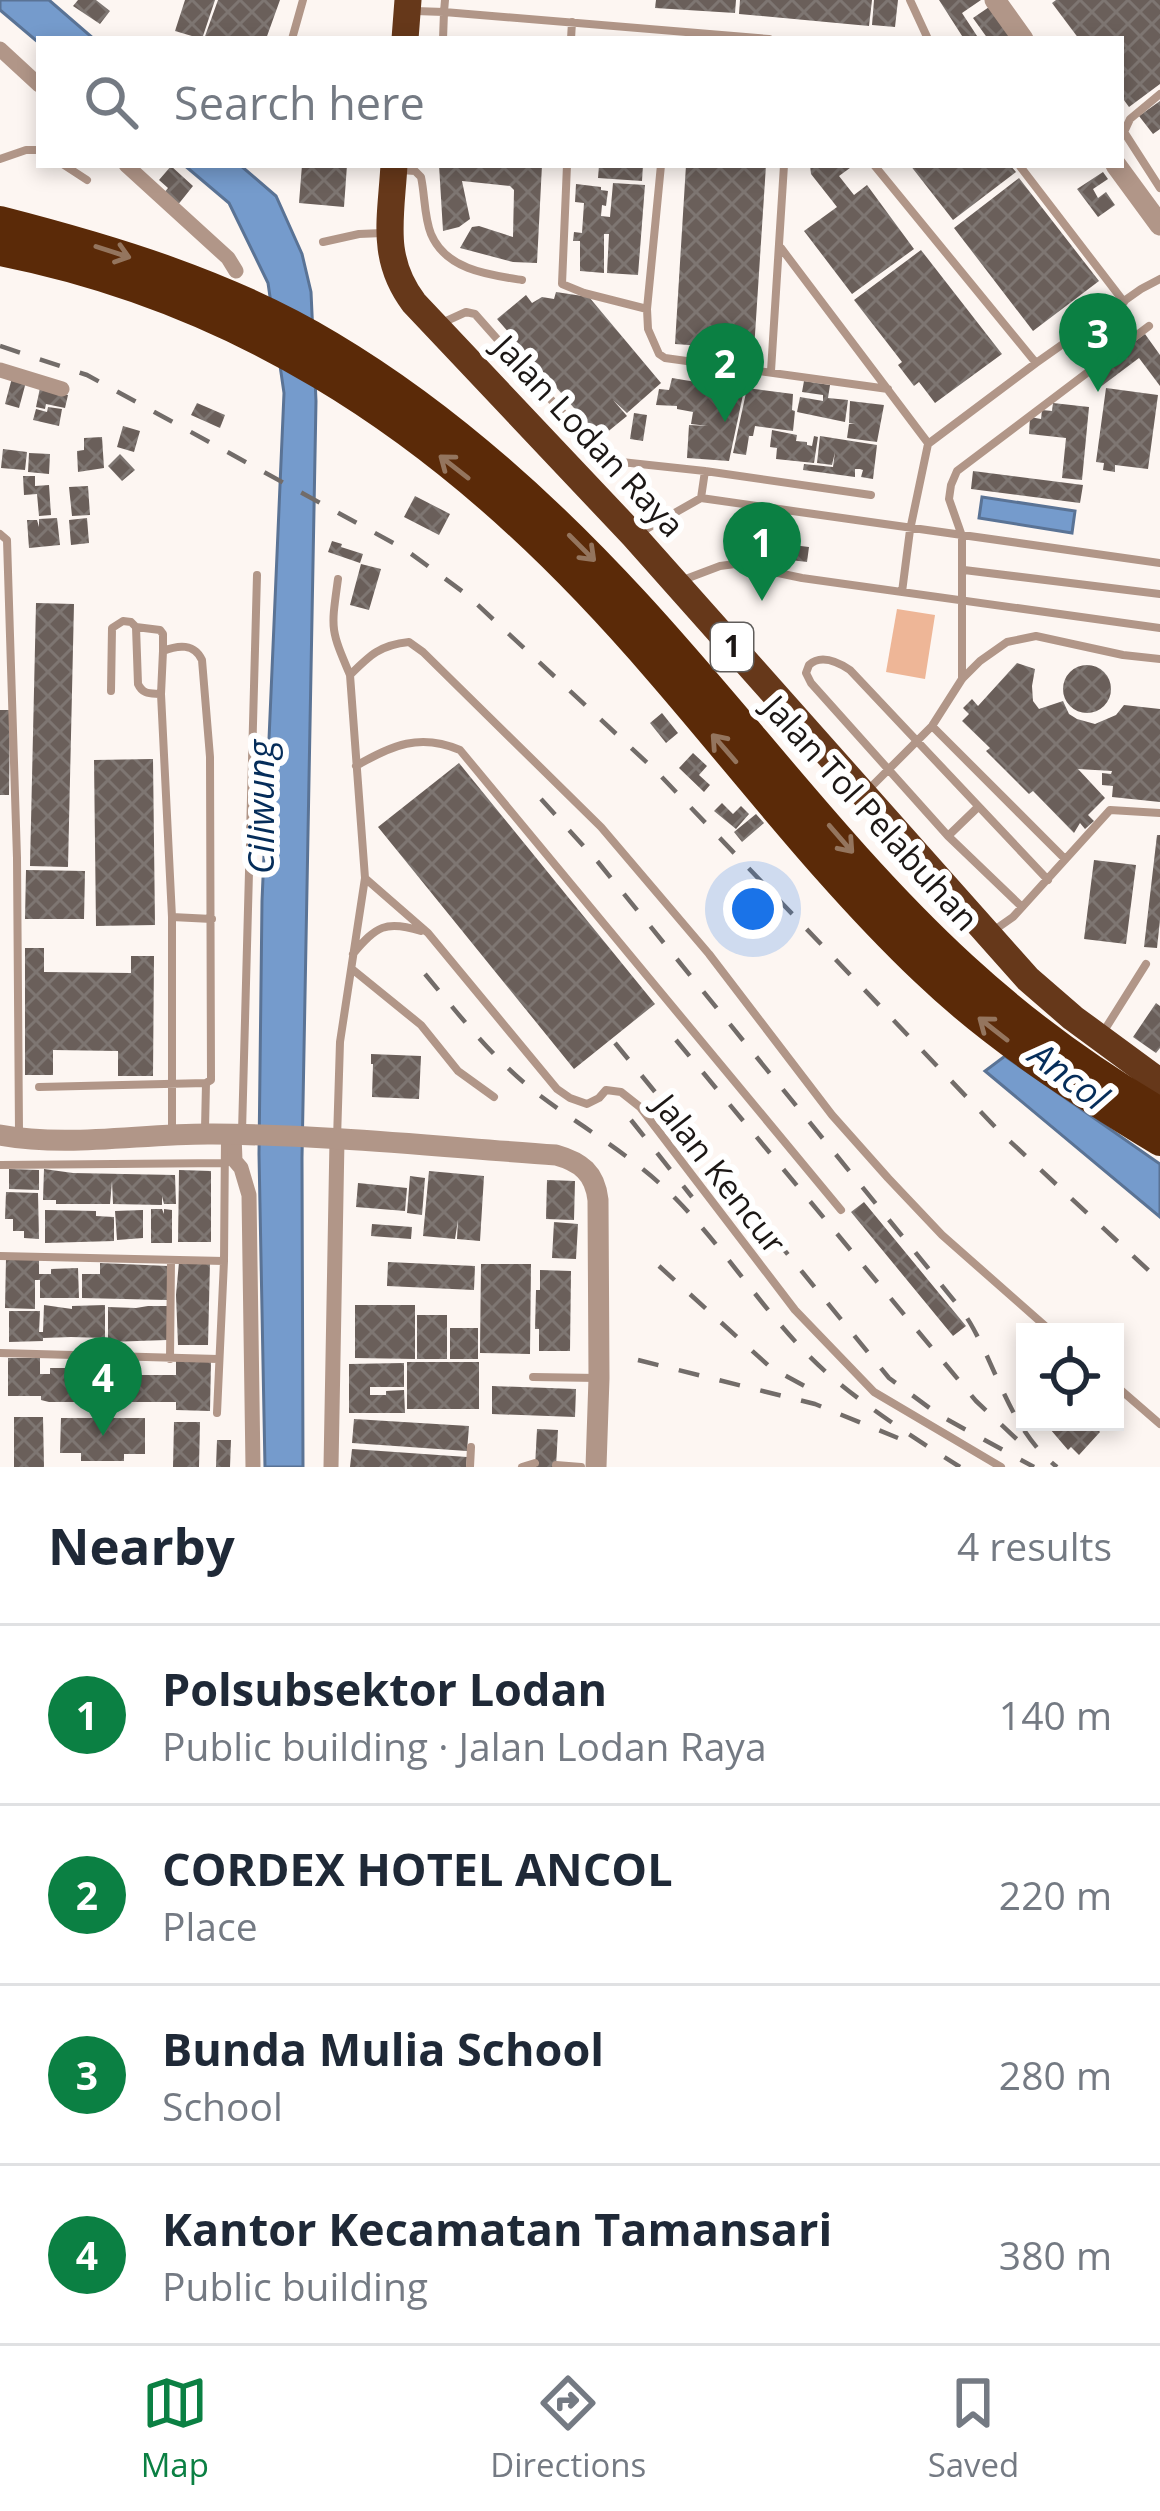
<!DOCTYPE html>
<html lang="en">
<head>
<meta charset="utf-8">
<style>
  :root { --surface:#fff; --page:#f2f2f3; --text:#1f2937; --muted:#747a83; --line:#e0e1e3; --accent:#0b8043 }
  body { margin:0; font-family:"Open Sans",sans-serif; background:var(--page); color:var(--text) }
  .controls { position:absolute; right:36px; bottom:36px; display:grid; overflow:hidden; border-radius:0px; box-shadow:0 6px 18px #0003 }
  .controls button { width:108px; height:108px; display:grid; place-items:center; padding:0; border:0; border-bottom:3px solid var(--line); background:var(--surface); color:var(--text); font:60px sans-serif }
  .you { position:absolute; left:753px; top:909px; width:42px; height:42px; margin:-30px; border:9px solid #fff; border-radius:50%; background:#1a73e8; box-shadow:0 0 0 18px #1a73e833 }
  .badge { display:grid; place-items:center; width:78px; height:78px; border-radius:50%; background:var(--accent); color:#fff; font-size:39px; font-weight:700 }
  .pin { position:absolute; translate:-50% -99px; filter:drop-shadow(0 3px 6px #0008) }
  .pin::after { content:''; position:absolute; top:63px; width:42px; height:36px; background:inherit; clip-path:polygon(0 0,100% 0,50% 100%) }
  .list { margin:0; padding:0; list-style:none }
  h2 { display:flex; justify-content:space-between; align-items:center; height:156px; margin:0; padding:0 48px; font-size:51px }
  h2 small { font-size:39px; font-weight:400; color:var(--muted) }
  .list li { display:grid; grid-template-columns:78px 1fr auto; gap:36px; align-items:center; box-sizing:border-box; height:180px; padding:0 48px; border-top:3px solid var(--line) }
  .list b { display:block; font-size:45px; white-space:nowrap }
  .list p { margin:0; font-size:39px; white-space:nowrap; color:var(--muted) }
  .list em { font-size:39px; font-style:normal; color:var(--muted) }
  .icon { flex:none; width:66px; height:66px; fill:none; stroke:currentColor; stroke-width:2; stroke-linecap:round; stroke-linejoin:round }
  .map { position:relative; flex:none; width:1160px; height:1467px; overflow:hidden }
  .search { position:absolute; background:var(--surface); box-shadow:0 6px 18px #0003; left:36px; right:36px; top:36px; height:132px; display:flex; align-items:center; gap:30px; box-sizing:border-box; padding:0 42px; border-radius:0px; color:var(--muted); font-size:45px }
  .sheet { height:876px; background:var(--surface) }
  nav { display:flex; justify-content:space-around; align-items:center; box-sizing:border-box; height:168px; border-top:3px solid var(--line); background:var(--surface); font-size:33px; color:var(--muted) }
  nav a { display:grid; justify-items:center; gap:6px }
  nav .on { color:var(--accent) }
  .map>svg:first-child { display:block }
  .pitch { fill:#eeb697 }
  .water { fill:#759bcc; stroke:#5a7395; stroke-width:3 }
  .building { fill:url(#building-cross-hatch) }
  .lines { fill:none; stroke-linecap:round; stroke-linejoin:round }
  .service { stroke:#b19688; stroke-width:8 }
  .minor { stroke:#b19688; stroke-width:15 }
  .tertiary { stroke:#b19688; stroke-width:21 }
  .trunk { stroke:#66381a; stroke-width:27 }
  .motorway { stroke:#5b2a08; stroke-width:30 }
  .rail { stroke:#726c69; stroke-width:4.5; stroke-dasharray:21 21; stroke-linecap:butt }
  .oneway { stroke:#94755e }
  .labels { text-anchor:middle; stroke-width:12; stroke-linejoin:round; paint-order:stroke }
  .shield { fill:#fff; stroke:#605d5b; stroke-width:3 }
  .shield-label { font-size:30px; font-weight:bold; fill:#1c1715 }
  .street-label { font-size:33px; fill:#1c1715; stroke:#fff }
  .water-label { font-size:36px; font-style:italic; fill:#052d5a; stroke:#fff }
</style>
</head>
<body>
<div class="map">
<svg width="1160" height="1467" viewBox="0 0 1160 1467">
  <defs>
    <pattern id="building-cross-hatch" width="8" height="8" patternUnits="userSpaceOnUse" patternTransform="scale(3)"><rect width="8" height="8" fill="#6a5f5a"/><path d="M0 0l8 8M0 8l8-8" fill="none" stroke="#7e7672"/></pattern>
  </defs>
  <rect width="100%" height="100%" fill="#fdf6f2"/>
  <path class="pitch" d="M897 609 935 615 925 679 886 672Z"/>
  <path class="water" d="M0 0H49L94 39H39V43L0 10Z
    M184 165H240L276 196 302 254 311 292 316 401 302 1158 303 1467H265L259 1154 262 901 284 393 268 283 229 203Z
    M982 497 1075 511 1072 533 979 518Z
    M1005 1056 1160 1164V1217L985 1071Z"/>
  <path class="building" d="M78 0H96L110 11 100 24 73 6Z
    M185 0H215L202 39 175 31Z
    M218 0H280L266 39H204Z
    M656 0H736L735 13 655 8Z
    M740 0H872L869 26 739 14Z
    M874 0H898L895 27 872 25Z
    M939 0H981L962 13 979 39H964Z
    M1056 0H1160V84L1129 107 1121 96V39H1079L1052 3Z
    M992 5 1015 39H988L973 18Z
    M1160 101V129L1153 134 1139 116Z
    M302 165H347L344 207 299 203Z
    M439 165H542L537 263 513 262 460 248 472 227 479 226 513 237 514 190 510 186 462 181 470 219 459 227 443 231Z
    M599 165H643L642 181 598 178Z
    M686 165H766L754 350 675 344Z
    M810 165H854L839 176 854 195 867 185 914 249 852 294 804 231 837 207 811 174Z
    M910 165H1010L1016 172 953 220Z
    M171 166 193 186 177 206 163 194 168 188 159 180Z
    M1103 172 1108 179 1093 189 1098 198 1106 192 1115 205 1098 217 1077 189Z
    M1019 178 1099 281 1033 331 954 228Z
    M613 183 645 185 638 275 607 273 609 234H604V273L580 271V241H573L574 232 582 233 584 203 575 202 576 184 601 187V190L608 191 606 206 602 205 601 216 610 217Z
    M921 250 1002 354 935 403 919 382 914 386 898 365 902 362 854 300Z
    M556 292 589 297 661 383 627 413 613 400 627 416 600 438 497 319 526 295 532 303 542 297 554 299Z
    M1145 334 1160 355V386L1139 358 1099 388 1089 375Z
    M12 378 26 382 19 408 5 404Z
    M672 378 744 390 729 461 687 458 689 425 708 426 691 424 693 412 677 409V406L656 405 659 389 669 390Z
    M804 381 830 385 828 398 848 400 845 422 797 412 800 397 823 401V395L802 392Z
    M41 383 49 391 68 395 65 408 46 404 45 409 36 407Z
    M747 388 793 394 792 410 795 411 793 431 755 426 753 436H749L746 455 733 453Z
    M1106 388 1158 395 1148 469 1115 465V472L1103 470 1104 463 1096 462Z
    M850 401 884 405 877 442 847 438 849 424H855L849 423Z
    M197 403 225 415 220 428 191 415Z
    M1053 403 1089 407 1082 480 1062 478 1066 438 1029 434 1030 417 1041 419 1042 410 1052 411Z
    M48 407 62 409 59 426 33 420 36 409 47 412Z
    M634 413 647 415 643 441 630 439Z
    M123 426 140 431 134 452 117 447Z
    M772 430 797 435 796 441 807 442V445L812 446 814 436 818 437 814 463 776 459 777 448 770 447Z
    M820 436 877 445 873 479 861 477 863 470 860 469H855V477L803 470 804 464 833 467 835 452 832 465 817 463Z
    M102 437 104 468 78 472 77 451 84 450V438Z
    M3 449 27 452 25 470 1 468Z
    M29 453 50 454 49 474 28 472Z
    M120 454 135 470 122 481 108 466Z
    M973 471 1083 485 1080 503 971 489Z
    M23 476H35V486L49 485 51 515 39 516 37 494 24 495Z
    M88 486 90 515 72 516 69 487Z
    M415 496 450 514 439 535 404 517Z
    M57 518 60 545 29 548 27 520H37L39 527V519Z
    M87 518 89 543 71 545 69 520Z
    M745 539 809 547 807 562 743 554Z
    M332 541 342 544 341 547 363 554 360 563 328 552Z
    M361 564 381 569 369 610 350 605Z
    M36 603 74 604 68 867 30 866Z
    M1017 663 1035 669 1032 686 1033 701 1039 709 1063 701 1069 714 1077 719 1095 724 1116 715 1124 705 1160 709V802L1112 797 1113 786 1102 785V773L1111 774 1112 771 1078 769 1105 798 1088 815 1094 821 1085 829 1080 823 1074 833 1033 791 1029 794 986 751 990 748 962 721 969 714 963 708 972 699 978 706Z
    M1063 689a24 24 0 1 1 48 0a24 24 0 1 1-48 0Z
    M0 710H10L9 795H0Z
    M662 713 678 733 666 743 650 723Z
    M693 753 707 766 699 775 710 785 704 792 679 768Z
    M153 759 155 925 96 926 94 760Z
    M459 763 655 1004 574 1069 378 827Z
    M722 803 733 814 741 806 749 814 736 829 714 811Z
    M756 814 764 823 742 842 734 832Z
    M1157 835H1160V920L1157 948 1144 947Z
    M1094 860 1136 865 1126 944 1084 939Z
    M26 870 85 871 84 919H25Z
    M25 948H44V972L131 973V956H154L153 1076H118V1051L53 1050V1075H25Z
    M1156 1003 1160 1006V1048L1156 1053 1133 1037Z
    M371 1054 421 1056 419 1099 372 1097 373 1064H371Z
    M9 1169 39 1170V1190L9 1189Z
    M44 1169 73 1173 175 1175 176 1204H164L162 1196V1205L113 1204 112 1181 110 1204H56V1200H43Z
    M179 1170 211 1171V1242H178Z
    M429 1171 484 1176 480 1241 457 1239 458 1220 455 1239 423 1236Z
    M410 1176 425 1178 422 1215 407 1213Z
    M547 1180 575 1181 574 1220 546 1219Z
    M358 1183 407 1188 405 1211 356 1207Z
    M6 1192 38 1193 39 1239 24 1238V1231H13V1219H5Z
    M864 1202 966 1326 953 1336 851 1212Z
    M151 1209H162L164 1214V1209L172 1210V1243H151Z
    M45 1210 96 1211V1216L114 1217V1241L45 1243Z
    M143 1210V1238L117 1240 115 1211Z
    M554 1222 578 1224 576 1259 552 1258Z
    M372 1224 412 1227 411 1239 371 1236Z
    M6 1258 39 1259V1274H51V1269L78 1268 79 1298H40V1280H35V1309L5 1308Z
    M179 1262H210L208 1345H178L176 1295Z
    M388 1262 475 1266 474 1290 387 1286Z
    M100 1263 168 1266 167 1300 82 1298V1274H100Z
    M481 1264H531L530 1354 480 1353Z
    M540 1270 571 1271 570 1351H539V1329H535L536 1290H540Z
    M44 1305 72 1309V1306L105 1305V1338L71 1337 43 1338V1341L9 1342V1311H40L39 1332H43Z
    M355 1305H415V1359L355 1358Z
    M148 1306H167V1340L108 1342V1307L136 1308Z
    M417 1315H447V1359H417Z
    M450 1328H478V1359H450Z
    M8 1358H40V1374H50V1368H71L137 1375H176V1359L211 1360 210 1411 176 1410V1402H49L41 1400V1396H8Z
    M407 1362H479V1409H407Z
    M404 1363V1387H370V1395H386V1391L404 1390 405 1413H349V1364Z
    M492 1386 576 1389 575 1417 492 1414Z
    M14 1417H43L44 1467H14Z
    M61 1418H145V1454H124V1461H81V1453H60Z
    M354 1419 469 1426 467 1451 352 1443Z
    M174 1422H200L199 1467H173Z
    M1044 1422H1063L1070 1430 1079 1422H1099L1095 1426 1100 1432 1079 1455 1071 1447 1068 1450Z
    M537 1429 558 1430 556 1467H535Z
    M217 1440H231L230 1467H216Z
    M352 1449 467 1457 466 1467H350Z"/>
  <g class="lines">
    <path class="service" d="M910 0 928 39
      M415 11 444 12 445 0
      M292 39 303 0
      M443 39 444 12 769 39
      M571 39 572 22
      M1160 94 1130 119 1124 132 1160 188
      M0 159 26 150H39
      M64 165 87 180
      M567 165 562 284 584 293 647 309
      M661 165 647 309 648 329 659 354 665 358 888 389
      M874 165 1036 363
      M1019 165 1124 302
      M401 170 415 171 421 177C425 195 424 217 431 234 446 270 489 275 522 280
      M323 242 359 234 383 233
      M781 248 928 443
      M444 322 466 312 475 314 593 447 612 461 705 471 871 495
      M771 371 784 165
      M701 498 705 471
      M641 532 701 498 1160 563
      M0 534 7 540 17 858 19 1132
      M964 570 1160 594
      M338 579C331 630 330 628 350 675
      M683 580 720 566 735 564 802 578 1160 628
      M902 592 910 530 928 444 1036 363 1141 289 1160 279
      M136 627 160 630 163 634V651
      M962 679V536L949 499 951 485 957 471 1149 326
      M111 691 112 628 123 621 131 622 136 627 138 684C143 695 151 693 161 694
      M932 726 1065 859
      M356 766C392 745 420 733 460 750L841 1210
      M868 790 932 726 962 679 980 661 1007 642 1036 636 1123 655 1160 659
      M948 836 977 808
      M366 879 428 933 557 1089 570 1098 587 1104 599 1098 606 1090 621 1092 640 1107 795 1310 874 1392 1001 1467
      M1022 907 948 836 811 683 806 673 809 665C821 654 838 662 850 670L1048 880
      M172 917 212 919
      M993 931 1013 917 1110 810 1160 813
      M353 954C376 926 386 920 421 931
      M352 969 421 1025 458 1071 494 1097
      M1102 1034 1146 964
      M39 1087 206 1083 211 1080 210 757 202 660C194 643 178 645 163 651L161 694 172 917V1131
      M205 1129 206 1083
      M242 1132 257 575
      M337 1139 340 1042 365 878 350 675C370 655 380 645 409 642L423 652 601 827 709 954 832 1115 888 1178 942 1235 1052 1332
      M0 1165 226 1163
      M0 1256 224 1261
      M0 1353 218 1359
      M170 1359 171 1260
      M533 1377 598 1378
      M1115 1385 1160 1424
      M217 1413 224 1261 225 1138
      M556 1465 581 1467
      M470 1467 471 1447
      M522 1467 535 1463"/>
    <path class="minor" d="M0 49 39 85
      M126 165 228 258 236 271
      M0 370 62 389
      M234 1134 235 1161 241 1168 249 1195 253 1467
      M331 1467 337 1140"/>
    <path class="tertiary" d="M995 0 1023 39
      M1116 165 1160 225
      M0 1135C70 1148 143 1133 213 1134 327 1135 442 1147 556 1155 581 1162 595 1173 598 1200L599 1378 596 1467"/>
    <path class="trunk" d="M405 39 408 0
      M394 165C391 218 380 258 414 303L634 536 1028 979 1073 1018 1160 1082"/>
    <path class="motorway" d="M0 221C113 250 229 285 330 346 444 414 545 505 635 603 745 722 843 857 963 967 1024 1023 1089 1071 1160 1112
      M0 251C234 297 424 420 587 591 704 713 802 854 925 971 995 1038 1078 1091 1160 1141"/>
    <path class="rail" d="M0 346 87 375 406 550 466 594 656 771 999 1131 1160 1281
      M541 799 598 862 933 1274C946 1292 963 1309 973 1328 1000 1377 1012 1431 1057 1467
      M425 974C460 1016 494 1060 538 1094 584 1129 635 1157 676 1199 729 1253 769 1321 826 1372 863 1405 917 1440 960 1467
      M676 1040 976 1401 1023 1445
      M615 1043 889 1378 939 1415 1034 1467
      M631 1120 692 1197
      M659 1266 770 1367 817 1393
      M638 1360 815 1404 898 1438"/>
  </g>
  <defs><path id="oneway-shaft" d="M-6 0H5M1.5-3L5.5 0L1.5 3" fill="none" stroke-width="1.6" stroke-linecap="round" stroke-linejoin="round" transform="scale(3)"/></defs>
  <g class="oneway">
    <use href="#oneway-shaft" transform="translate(113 252) rotate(18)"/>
    <use href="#oneway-shaft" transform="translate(454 467) rotate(-142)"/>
    <use href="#oneway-shaft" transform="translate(582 548) rotate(45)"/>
    <use href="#oneway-shaft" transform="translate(724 748) rotate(-131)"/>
    <use href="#oneway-shaft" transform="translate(841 839) rotate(49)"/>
    <use href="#oneway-shaft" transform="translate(993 1029) rotate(-142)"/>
  </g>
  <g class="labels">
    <rect class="shield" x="711" y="623" width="42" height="48" rx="9"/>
    <g class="shield-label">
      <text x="732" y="657">1</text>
    </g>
    <g class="street-label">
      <text transform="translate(589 436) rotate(47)" y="12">Jalan Lodan Raya</text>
      <text transform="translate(871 813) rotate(48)" y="12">Jalan Tol Pelabuhan</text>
      <text transform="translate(720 1174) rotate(52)" y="12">Jalan Kencur</text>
    </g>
    <g class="water-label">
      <text transform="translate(261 807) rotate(-90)" y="13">Ciliwung</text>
      <text transform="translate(1069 1076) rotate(37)" y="13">Ancol</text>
    </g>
  </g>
</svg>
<div class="controls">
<button><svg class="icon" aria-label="locate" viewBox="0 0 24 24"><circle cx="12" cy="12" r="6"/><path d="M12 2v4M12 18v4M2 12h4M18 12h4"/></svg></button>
</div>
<div class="you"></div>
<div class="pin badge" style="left:762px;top:601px">1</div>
<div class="pin badge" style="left:725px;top:422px">2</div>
<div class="pin badge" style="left:1098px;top:392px">3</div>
<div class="pin badge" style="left:103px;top:1436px">4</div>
<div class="search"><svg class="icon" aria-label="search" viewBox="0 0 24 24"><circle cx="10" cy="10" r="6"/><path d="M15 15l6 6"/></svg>Search here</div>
</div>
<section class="sheet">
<h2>Nearby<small>4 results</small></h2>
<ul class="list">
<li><span class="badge">1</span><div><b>Polsubsektor Lodan</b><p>Public building · Jalan Lodan Raya</p></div><em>140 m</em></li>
<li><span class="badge">2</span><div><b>CORDEX HOTEL ANCOL</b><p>Place</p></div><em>220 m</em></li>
<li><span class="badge">3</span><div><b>Bunda Mulia School</b><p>School</p></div><em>280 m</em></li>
<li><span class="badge">4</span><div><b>Kantor Kecamatan Tamansari</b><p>Public building</p></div><em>380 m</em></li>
</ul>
</section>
<nav>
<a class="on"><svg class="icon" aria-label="map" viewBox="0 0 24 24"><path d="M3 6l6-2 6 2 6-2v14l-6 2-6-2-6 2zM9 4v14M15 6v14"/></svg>Map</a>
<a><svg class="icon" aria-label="directions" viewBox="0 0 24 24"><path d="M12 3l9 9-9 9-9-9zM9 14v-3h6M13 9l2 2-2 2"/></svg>Directions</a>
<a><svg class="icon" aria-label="saved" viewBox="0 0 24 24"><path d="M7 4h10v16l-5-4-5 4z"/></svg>Saved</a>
</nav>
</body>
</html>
